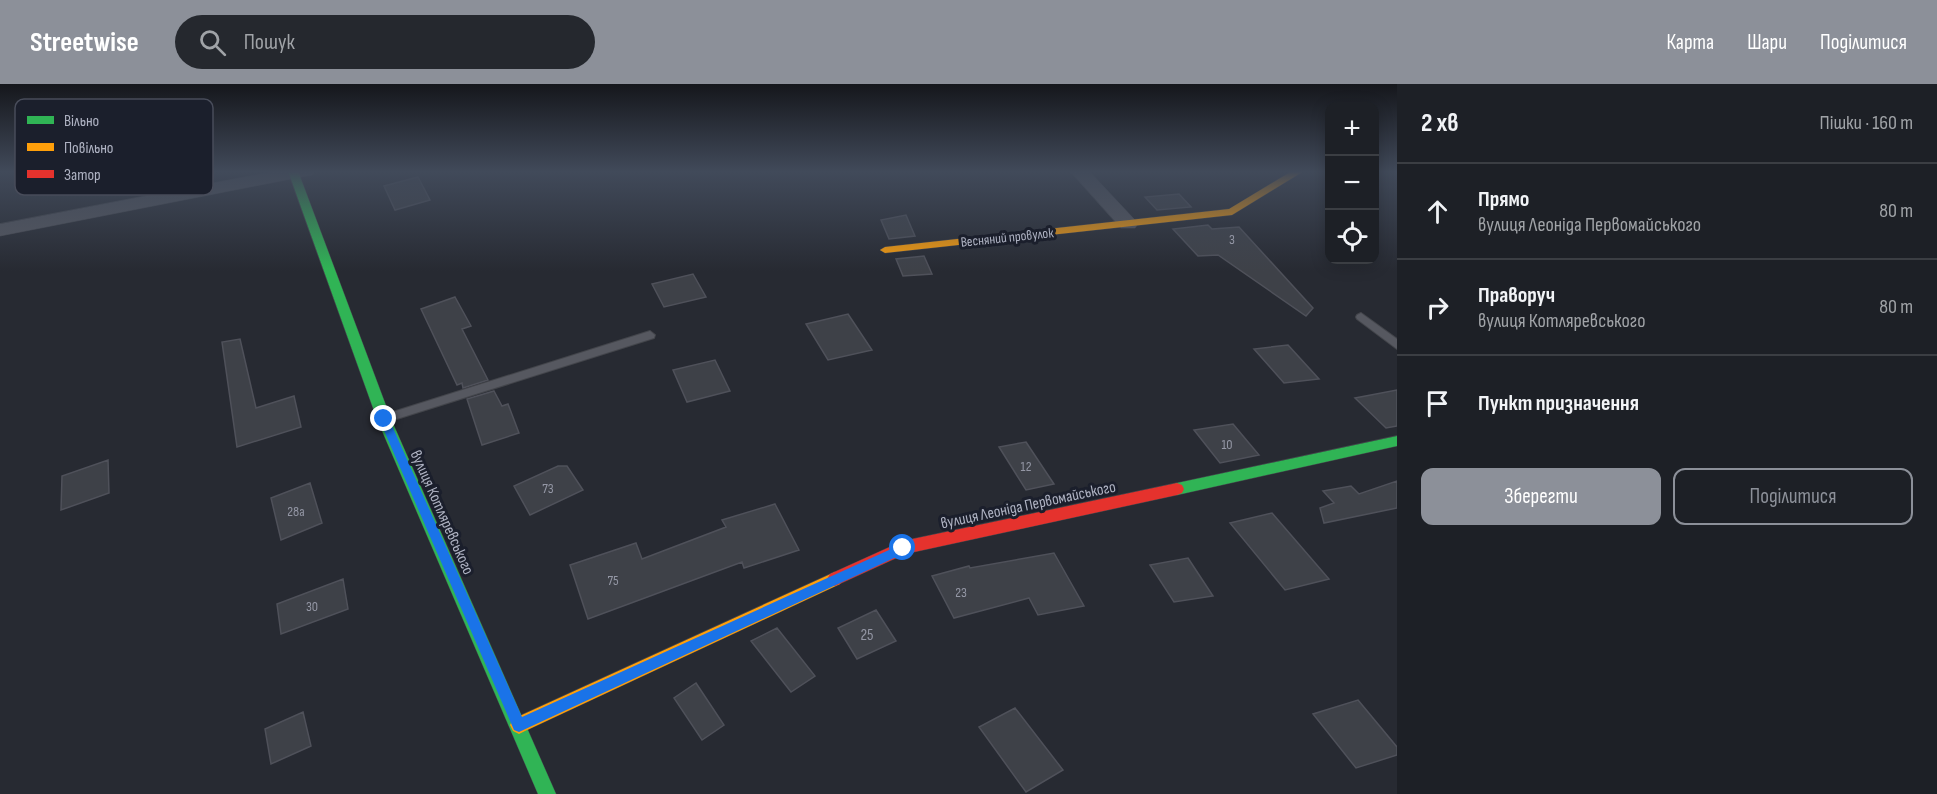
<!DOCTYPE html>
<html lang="uk">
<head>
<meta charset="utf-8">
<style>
  :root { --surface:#1d2026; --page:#25282e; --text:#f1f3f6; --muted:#a0a3a7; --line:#3b3e43; --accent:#8c9099 }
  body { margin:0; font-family:"Sofia Sans Condensed",sans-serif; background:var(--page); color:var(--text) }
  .controls { position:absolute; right:18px; top:18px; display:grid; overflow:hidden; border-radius:12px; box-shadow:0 3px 15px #0003 }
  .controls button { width:54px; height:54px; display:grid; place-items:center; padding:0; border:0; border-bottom:2px solid var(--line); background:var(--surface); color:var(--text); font:30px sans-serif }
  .stop { position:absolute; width:18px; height:18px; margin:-14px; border:4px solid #1a73e8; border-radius:50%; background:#fff }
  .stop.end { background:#1a73e8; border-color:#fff; box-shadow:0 2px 6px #0008 }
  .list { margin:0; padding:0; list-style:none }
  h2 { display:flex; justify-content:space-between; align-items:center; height:78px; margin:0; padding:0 24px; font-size:26px }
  h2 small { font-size:20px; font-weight:400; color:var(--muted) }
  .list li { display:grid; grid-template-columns:39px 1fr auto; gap:18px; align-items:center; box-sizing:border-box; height:96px; padding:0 24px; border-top:2px solid var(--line) }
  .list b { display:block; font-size:22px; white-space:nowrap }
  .list p { margin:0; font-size:20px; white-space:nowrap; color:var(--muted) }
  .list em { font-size:20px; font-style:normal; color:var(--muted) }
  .actions { display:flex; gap:12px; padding:18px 24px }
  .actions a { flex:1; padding:14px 0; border:2px solid var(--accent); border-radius:12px; text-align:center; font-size:21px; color:var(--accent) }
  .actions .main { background:var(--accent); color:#fff }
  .icon { flex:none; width:33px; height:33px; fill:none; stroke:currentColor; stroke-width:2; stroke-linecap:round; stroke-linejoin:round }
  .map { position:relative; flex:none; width:1397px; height:710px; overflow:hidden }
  header { display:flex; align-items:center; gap:36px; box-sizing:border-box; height:84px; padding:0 30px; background:var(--accent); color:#fff }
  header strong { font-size:28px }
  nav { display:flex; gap:33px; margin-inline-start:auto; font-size:21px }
  .search { width:420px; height:54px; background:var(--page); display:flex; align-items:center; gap:15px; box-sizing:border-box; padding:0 21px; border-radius:33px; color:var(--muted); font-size:22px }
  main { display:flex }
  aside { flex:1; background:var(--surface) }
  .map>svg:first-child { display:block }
  .building { fill:#3e4148; stroke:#4f515a; stroke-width:1.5 }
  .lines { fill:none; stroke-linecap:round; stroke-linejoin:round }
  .lane-casing { stroke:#43454b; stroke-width:2 }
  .street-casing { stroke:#43454b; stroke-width:1 }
  .fast-casing { stroke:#43454b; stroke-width:1 }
  .slow-casing { stroke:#43454b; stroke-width:1 }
  .jam-casing { stroke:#43454b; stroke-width:1 }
  .lane { fill:#565860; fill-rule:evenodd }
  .street { fill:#565860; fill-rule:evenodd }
  .fast { fill:#30b455; fill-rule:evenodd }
  .slow { fill:#ff9f0a; fill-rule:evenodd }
  .jam { fill:#e5322d; fill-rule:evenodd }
  .route { fill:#1a73e8 }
  .labels { text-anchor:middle; stroke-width:6; stroke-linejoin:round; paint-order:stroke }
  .far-street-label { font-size:14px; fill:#b0b4c4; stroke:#1b1f2c }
  .number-label { font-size:14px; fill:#9497a5 }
  .street-label { font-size:16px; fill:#b0b4c4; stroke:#1b1f2c }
  .near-number-label { font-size:16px; fill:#9497a5 }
  .key { fill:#1b1f2c; stroke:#484c5a; stroke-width:1.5 }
  .key-label { font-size:16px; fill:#b0b4c4 }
</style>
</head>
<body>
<header>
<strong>Streetwise</strong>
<div class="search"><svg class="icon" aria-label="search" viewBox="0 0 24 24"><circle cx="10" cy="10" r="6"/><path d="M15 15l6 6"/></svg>Пошук</div>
<nav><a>Карта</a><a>Шари</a><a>Поділитися</a></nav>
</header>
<main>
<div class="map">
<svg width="1397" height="710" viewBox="0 0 1397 710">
  <rect width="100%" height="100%" fill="#272a32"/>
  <path class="building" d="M418 93 430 116 395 126 384 102Z
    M1179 110 1191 123 1157 126 1145 113Z
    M906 131 915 152 889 155 881 136Z
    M1208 141 1212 145 1239 143 1313 224 1306 232 1218 171 1198 172 1173 145Z
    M924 172 932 190 903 192 896 175Z
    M693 190 706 213 664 223 652 200Z
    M455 213 471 242 462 245 488 296 463 304 462 299 457 301 421 225Z
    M848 230 872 266 828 276 806 240Z
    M240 255 256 324 294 312 301 343 237 363 222 258Z
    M1288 261 1319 295 1284 299 1254 265Z
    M715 276 730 307 687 318 673 286Z
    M1397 306V342L1386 344 1355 314Z
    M494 307 502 322 508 320 519 349 482 361 467 315Z
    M1233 340 1259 371 1220 379 1194 346Z
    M1026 358 1054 400 1026 406 999 363Z
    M108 376 109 409 61 426 62 392Z
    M558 382H567L583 406 530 431 514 402Z
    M1397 397V424L1324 439 1320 424 1334 419 1323 407 1351 402 1359 410Z
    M310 399 322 439 281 456 271 414Z
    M775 420 799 466 744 484 742 478 588 535 570 481 636 459 642 475 726 443 722 436Z
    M1272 429 1329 495 1285 506 1230 439Z
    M1054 469 1084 522 1038 531 1029 514 954 534 932 492 969 482 970 484Z
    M1188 474 1213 512 1174 518 1150 481Z
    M343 495 348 525 281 550 277 520Z
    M876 526 896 557 857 575 838 544Z
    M777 544 815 592 791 608 751 557Z
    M696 599 724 641 702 656 674 614Z
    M1358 616 1397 663V671L1356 684 1313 630Z
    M1015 624 1063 686 1026 708 979 643Z
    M303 628 311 662 271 680 265 645Z"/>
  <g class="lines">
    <defs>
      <path id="lane" d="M1361 229 1397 255V265L1357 235 1356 233 1357 231Z
        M650 247 655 251 654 254 384 339 378 335 380 332Z"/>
      <path id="street" d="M276 87H315L312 91 306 92 0 152V140Z
        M1070 87H1089L1135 136 1138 140 1135 144H1121Z"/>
      <path id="fast" d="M288 87H298L391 335 556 710H538L377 335Z
        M1397 352V362L1177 411 1172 409 1170 405 1172 401 1177 399Z"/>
      <path id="slow" d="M1292 87H1304L1232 131 885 169 880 166 885 163 1229 125Z
        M835 488 840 490 843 495 840 500 525 647 519 650 513 647 510 641 513 635Z"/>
      <path id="jam" d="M1177 399 1182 401 1184 405 1182 409 1177 411 905 470 835 502 830 500 827 495 830 490 903 457Z"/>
    </defs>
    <use href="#lane" class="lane-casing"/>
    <use href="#street" class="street-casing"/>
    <use href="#fast" class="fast-casing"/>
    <use href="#slow" class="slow-casing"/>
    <use href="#jam" class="jam-casing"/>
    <use href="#lane" class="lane"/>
    <use href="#street" class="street"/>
    <use href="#fast" class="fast"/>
    <use href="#slow" class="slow"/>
    <use href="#jam" class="jam"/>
  </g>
  <linearGradient id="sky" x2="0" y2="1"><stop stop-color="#15171c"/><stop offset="0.47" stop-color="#414a5a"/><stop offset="1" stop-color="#414a5a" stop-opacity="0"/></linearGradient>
  <rect width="1397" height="187" fill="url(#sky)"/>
  <path class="route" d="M384 331 389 335 522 633 900 461H907L909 464 907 468 519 648 514 646 379 335Z"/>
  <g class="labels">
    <g class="far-street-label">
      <text transform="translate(1007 153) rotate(-6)" y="5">Весняний провулок</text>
    </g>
    <g class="number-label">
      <text x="1232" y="160">3</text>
      <text x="1227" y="365">10</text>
      <text x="1026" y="387">12</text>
      <text x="548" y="409">73</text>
      <text x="296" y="432">28а</text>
      <text x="613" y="501">75</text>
      <text x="961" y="513">23</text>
      <text x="312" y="527">30</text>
    </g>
    <g class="street-label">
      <text transform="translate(1028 420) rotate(-12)" y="6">вулиця Леоніда Первомайського</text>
      <text transform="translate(443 428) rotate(66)" y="6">вулиця Котляревського</text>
    </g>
    <g class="near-number-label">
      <text x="867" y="556">25</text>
    </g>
  </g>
  <rect x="15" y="15" width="198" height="96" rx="9" class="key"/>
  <rect x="27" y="32" width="27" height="8" fill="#30b455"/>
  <rect x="27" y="59" width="27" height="8" fill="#ff9f0a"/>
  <rect x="27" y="86" width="27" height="8" fill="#e5322d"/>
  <g class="key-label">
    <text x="64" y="42">Вільно</text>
    <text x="64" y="69">Повільно</text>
    <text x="64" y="96">Затор</text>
  </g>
</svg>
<div class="controls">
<button>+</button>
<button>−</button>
<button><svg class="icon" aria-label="locate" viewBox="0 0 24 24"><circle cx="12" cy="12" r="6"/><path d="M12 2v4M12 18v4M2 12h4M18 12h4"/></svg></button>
</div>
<div class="stop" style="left:903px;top:464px"></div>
<div class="stop end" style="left:384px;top:335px"></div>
</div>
<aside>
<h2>2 хв<small>Пішки · 160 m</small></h2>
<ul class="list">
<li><svg class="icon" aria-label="ahead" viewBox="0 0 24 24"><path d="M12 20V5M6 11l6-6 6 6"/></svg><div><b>Прямо</b><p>вулиця Леоніда Первомайського</p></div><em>80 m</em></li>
<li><svg class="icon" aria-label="right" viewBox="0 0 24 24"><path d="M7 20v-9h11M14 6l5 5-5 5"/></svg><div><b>Праворуч</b><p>вулиця Котляревського</p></div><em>80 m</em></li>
<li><svg class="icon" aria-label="arrive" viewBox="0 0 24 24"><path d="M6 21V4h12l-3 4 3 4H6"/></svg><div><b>Пункт призначення</b></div></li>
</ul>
<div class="actions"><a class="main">Зберегти</a><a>Поділитися</a></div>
</aside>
</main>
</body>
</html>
